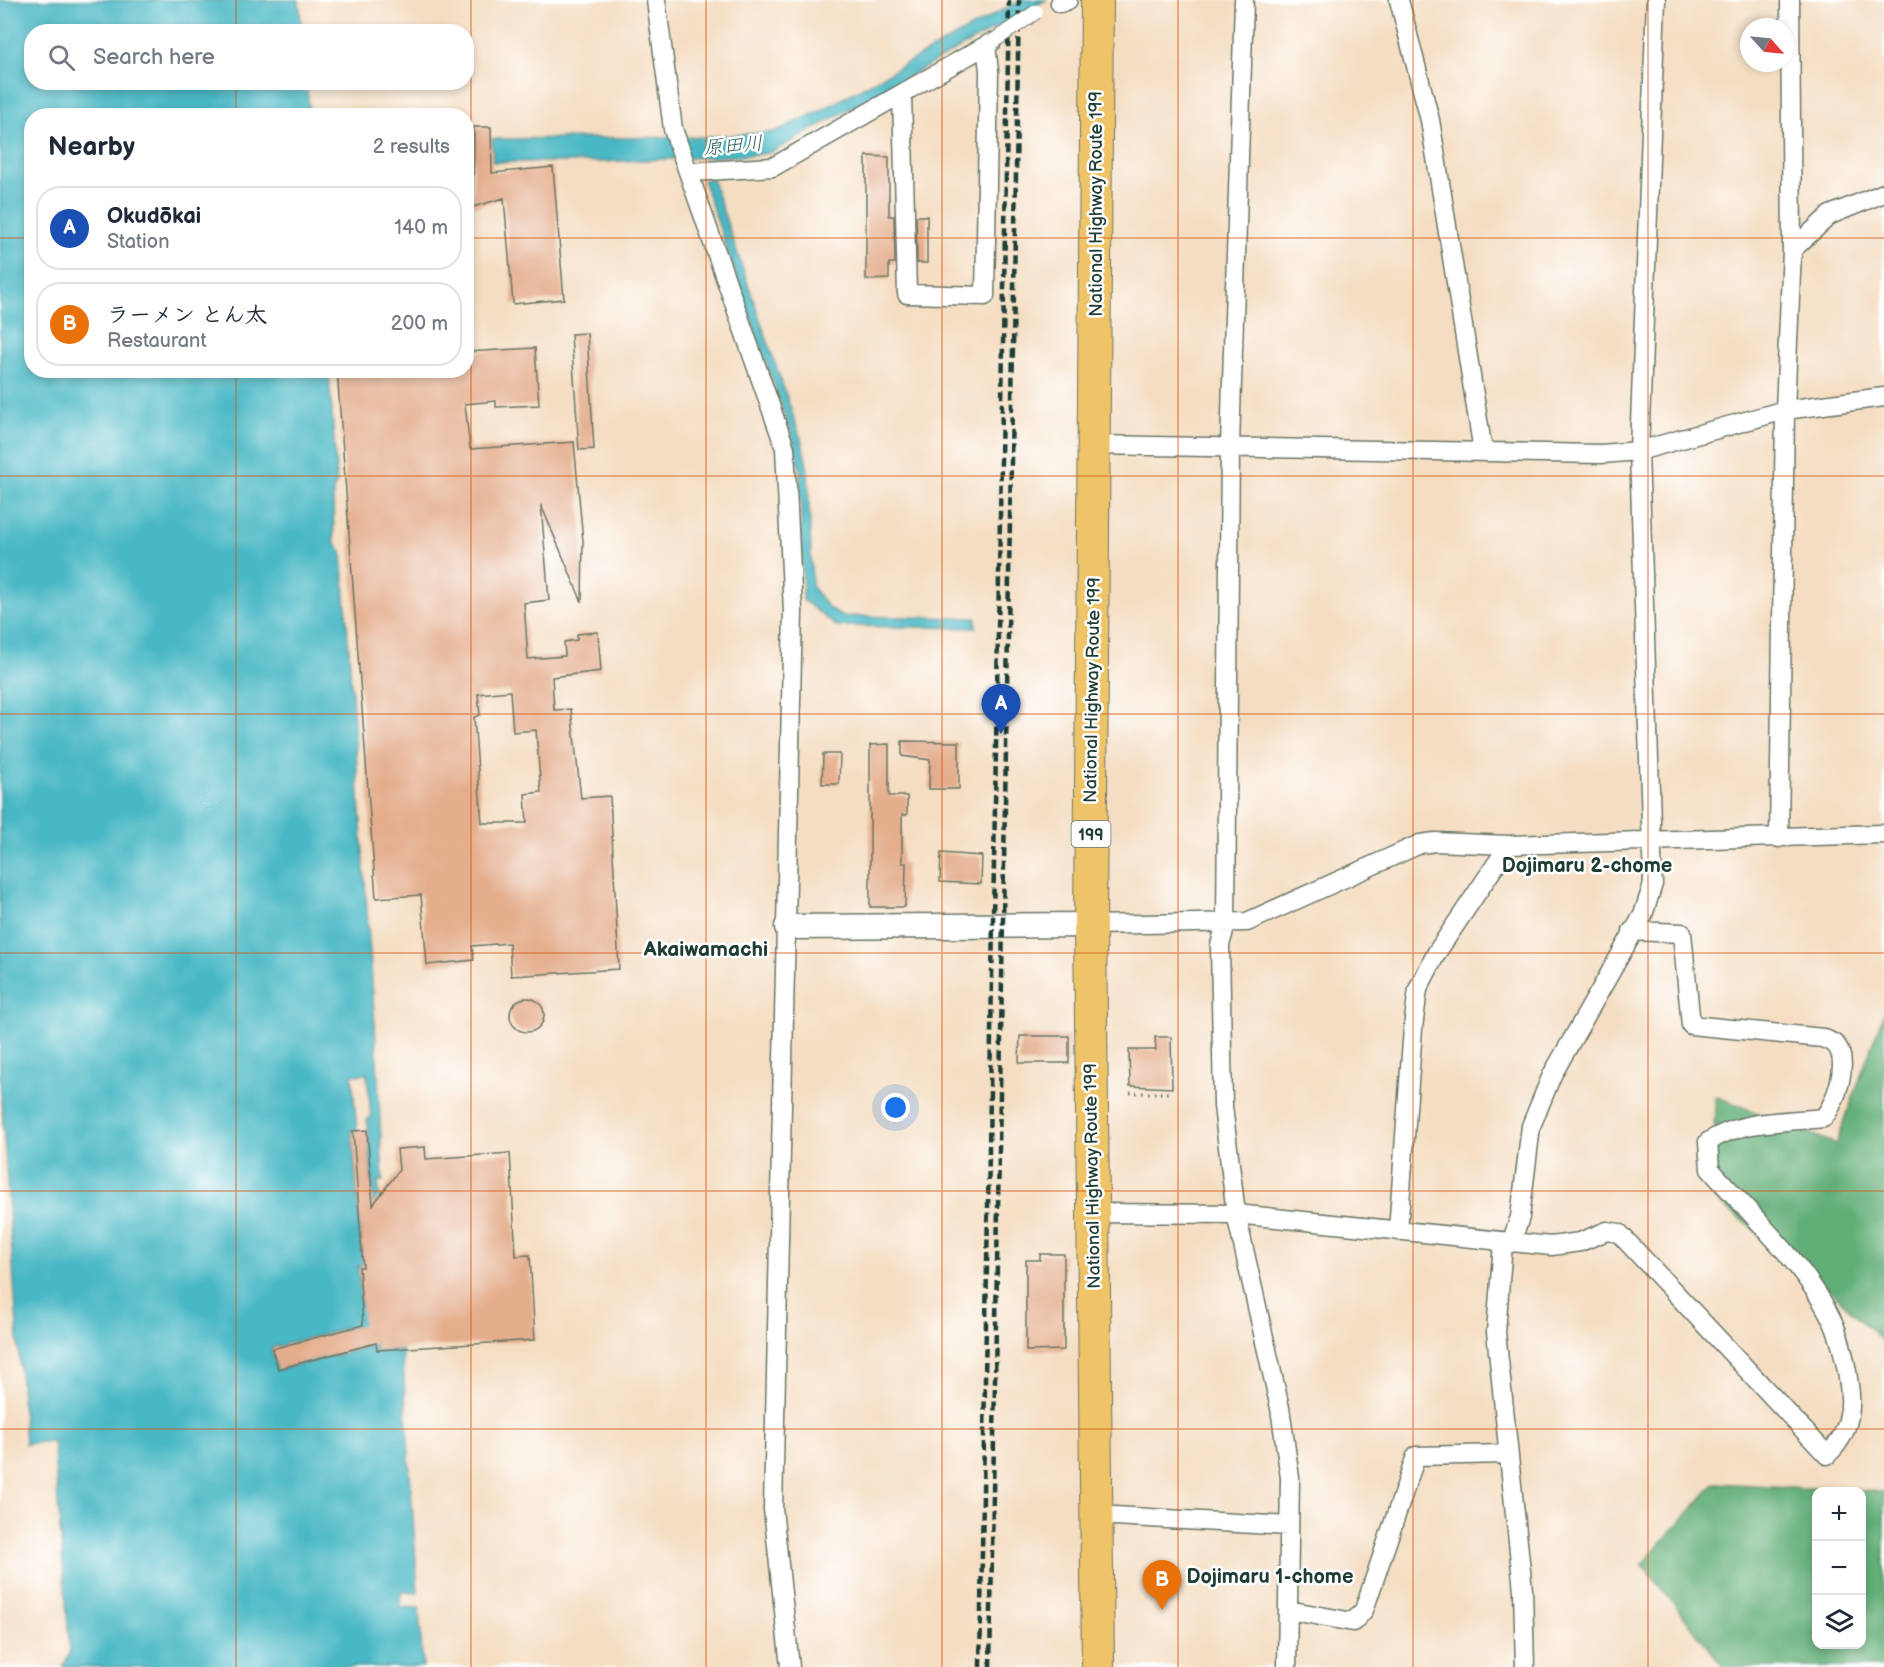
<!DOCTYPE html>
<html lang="en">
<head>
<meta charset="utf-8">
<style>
  :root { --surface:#fff; --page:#f6f6f7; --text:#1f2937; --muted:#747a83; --line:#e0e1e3; --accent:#c8321e }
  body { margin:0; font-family:"Balsamiq Sans","Klee One",sans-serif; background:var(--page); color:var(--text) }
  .controls { position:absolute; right:18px; bottom:18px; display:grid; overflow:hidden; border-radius:12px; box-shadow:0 3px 9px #0003 }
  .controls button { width:54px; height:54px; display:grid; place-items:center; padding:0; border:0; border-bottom:2px solid var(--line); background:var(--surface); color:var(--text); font:30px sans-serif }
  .compass { position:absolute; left:1740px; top:18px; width:54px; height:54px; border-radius:50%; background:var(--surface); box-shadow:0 3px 9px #0003; rotate:117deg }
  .you { position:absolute; left:896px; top:1108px; width:21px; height:21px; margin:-15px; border:4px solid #fff; border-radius:50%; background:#1a73e8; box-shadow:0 0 0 9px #1a73e833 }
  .badge { display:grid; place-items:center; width:39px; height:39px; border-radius:50%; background:var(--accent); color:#fff; font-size:20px; font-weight:700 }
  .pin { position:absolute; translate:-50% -50px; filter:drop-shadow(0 2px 3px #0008) }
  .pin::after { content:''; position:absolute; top:32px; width:21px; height:18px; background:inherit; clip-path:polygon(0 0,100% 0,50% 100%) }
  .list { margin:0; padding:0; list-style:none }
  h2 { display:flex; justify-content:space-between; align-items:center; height:78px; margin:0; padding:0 24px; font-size:26px }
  h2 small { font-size:20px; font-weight:400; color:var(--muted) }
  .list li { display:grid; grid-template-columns:39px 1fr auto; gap:18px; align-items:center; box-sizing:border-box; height:84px; margin:0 12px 12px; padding:0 12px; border:2px solid var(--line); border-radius:24px }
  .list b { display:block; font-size:22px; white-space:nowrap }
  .list p { margin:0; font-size:20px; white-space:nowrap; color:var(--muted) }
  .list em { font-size:20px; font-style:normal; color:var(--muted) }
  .icon { flex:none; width:33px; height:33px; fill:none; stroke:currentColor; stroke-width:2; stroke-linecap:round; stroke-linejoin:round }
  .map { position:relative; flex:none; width:1884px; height:1667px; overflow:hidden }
  .search { position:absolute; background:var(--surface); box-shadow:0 3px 9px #0003; left:24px; top:24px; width:450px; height:66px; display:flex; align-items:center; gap:15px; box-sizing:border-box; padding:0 21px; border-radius:24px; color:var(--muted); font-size:22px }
  .panel { position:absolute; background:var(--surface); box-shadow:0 3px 9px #0003; left:24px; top:108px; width:450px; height:270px; border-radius:24px }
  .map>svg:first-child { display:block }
  .forest { fill:#62ae77; stroke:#407656; stroke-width:1.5; fill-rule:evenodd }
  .water { fill:#4ab8c5; stroke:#347a7c; stroke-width:1.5; fill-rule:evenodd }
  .building { fill:#e4ad8c; fill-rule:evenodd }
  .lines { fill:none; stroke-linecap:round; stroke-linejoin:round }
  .minor-casing { stroke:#6a7565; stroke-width:21 }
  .tertiary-casing { stroke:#6a7565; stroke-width:27 }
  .trunk-casing { stroke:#6a7565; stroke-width:34 }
  .path { stroke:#6a7565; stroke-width:3; stroke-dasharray:1.5 4.5; stroke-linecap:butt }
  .minor { stroke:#fff; stroke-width:18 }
  .tertiary { stroke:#fff; stroke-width:24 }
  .trunk { stroke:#efc469; stroke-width:32 }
  .rail { stroke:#1f3d34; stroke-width:4.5; stroke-dasharray:9 4.5; stroke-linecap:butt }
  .pedestrian-bridge-casing { stroke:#6a7565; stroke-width:16; stroke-linecap:butt }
  .pedestrian-bridge { stroke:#fff; stroke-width:14 }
  .grid { fill:none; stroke:#d45610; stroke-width:1.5; stroke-opacity:0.55 }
  .labels { text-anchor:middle; stroke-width:5; stroke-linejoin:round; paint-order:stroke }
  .shield { fill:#fff; stroke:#627771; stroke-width:1.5 }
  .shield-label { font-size:16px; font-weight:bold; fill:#1f3d34 }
  .street-label { font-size:18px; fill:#1f3d34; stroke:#fff }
  .water-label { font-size:20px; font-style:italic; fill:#2c6260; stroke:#fff }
  .neighbourhood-label { font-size:20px; font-weight:bold; fill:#1f3d34; stroke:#fff }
  .quarter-label { font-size:21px; font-weight:bold; fill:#1f3d34; stroke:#fff }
</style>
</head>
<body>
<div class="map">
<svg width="1884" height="1667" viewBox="0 0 1884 1667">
  <rect width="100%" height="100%" fill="#fff"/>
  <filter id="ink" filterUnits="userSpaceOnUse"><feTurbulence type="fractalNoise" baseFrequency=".0167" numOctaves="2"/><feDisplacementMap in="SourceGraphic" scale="12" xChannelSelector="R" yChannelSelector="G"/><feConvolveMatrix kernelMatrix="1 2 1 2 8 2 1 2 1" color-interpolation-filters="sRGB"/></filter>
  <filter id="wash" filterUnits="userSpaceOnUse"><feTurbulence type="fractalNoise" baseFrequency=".008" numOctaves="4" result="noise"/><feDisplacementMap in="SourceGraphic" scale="24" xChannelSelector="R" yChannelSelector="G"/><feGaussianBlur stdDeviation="1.35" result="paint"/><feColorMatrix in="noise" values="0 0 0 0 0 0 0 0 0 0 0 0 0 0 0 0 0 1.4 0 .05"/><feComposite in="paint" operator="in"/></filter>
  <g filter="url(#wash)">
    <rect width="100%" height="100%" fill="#f4ddc1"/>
    <path class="forest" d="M1884 1012V1343L1826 1286 1713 1198 1715 1096 1836 1144Z
      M1715 1483 1884 1492V1667H1724L1642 1564ZM1816 1492H1862V1644H1816Z"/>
    <path class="water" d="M0 0H299L302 31 32 32V82L306 83 310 115 32 116V370L329 371 337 483 333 490 334 541 342 552 376 1039 383 1181H378L384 1264 358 1266 361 1305 390 1303 373 1307 375 1351 402 1350 418 1593 401 1592 400 1607 419 1608 423 1667H63L70 1652 53 1441 25 1444 0 1078ZM367 1074 371 1118 367 1119 378 1257 362 1259 352 1130H357L352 1075ZM358 1325 363 1348 277 1370 271 1348Z
      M1021 0H1046L772 152 757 155 600 162H493L492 139 710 137 774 132 820 111Z
      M712 179 802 442 808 470 812 587 829 608 841 616 976 618V628L836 626 803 600 800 470 794 442 703 180Z"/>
    <g id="blocks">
      <path class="building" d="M474 127H491L492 173 553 167 564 299 513 304 504 198 473 207Z
        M866 156 889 157V216H894L895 263H889V279L866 280Z
        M916 216H927V263H917Z
        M587 333 594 449 579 450 571 334Z
        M535 348 539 405 496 407V401L465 404 470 449 574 442 583 541 582 602 541 505 549 600 524 603 528 659 565 656 564 642 577 640V634L598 632 601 671 552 677 554 710 571 709 581 798 610 796 619 969 511 976 509 943 472 946 474 960 427 965 421 895 376 898 337 370H466V352ZM510 691 513 732 536 730 541 792 525 794 527 823H482L474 717 480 715 478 694Z
        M902 741 959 742V789H929L930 760 902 756Z
        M889 744V796H907V815H902V863H906L905 907H870V745Z
        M823 754H840L839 784H822Z
        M941 853 982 856 981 884 940 882Z
        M510 1015a17 17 0 1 1 34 0a17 17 0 1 1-34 0Z
        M1020 1036H1069V1063H1019Z
        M1155 1037H1171L1172 1088 1130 1086 1129 1050H1156Z
        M367 1130 373 1205 399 1170 397 1149 425 1147 426 1159 510 1153 516 1256 530 1255 535 1340 377 1350 376 1343 278 1369 272 1349 363 1325 359 1267H363L353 1131Z
        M1040 1254H1064V1350L1026 1351V1260H1040Z"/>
    </g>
  </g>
  <g filter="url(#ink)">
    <use href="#blocks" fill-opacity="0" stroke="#6a7565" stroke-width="1.5"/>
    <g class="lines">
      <defs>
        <path id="minor" d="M656 0 673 129 785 448 793 611 773 1509 790 1667
          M1244 0 1230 446 1226 924 1220 945 1223 1106 1236 1214 1280 1408 1290 1478 1287 1667
          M1399 0 1430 120 1483 451
          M1060 3 1068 0
          M902 94 907 294 985 296 989 71 986 46
          M690 172 773 167 992 42
          M1792 250 1830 215 1884 193
          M1095 445 1601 454 1639 451 1785 410 1884 397
          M1779 838 1785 410 1792 250 1790 0
          M1090 925 1247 922 1420 844 1435 842 1509 845 1884 834
          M1092 1213 1236 1214 1551 1246 1580 1242 1607 1231 1619 1233 1827 1455C1848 1436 1853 1412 1849 1385 1846 1363 1841 1338 1831 1318 1806 1266 1749 1213 1710 1169L1708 1142C1740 1120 1785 1122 1823 1118 1836 1104 1850 1062 1836 1045 1833 1042 1826 1040 1823 1038L1691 1025 1682 933 1632 931
          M1398 1231 1413 1028 1418 989 1437 952 1509 845
          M1503 1243 1496 1332 1523 1590 1525 1667
          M1511 1243 1520 1217 1531 1126 1552 1075 1643 915 1653 884 1639 451 1656 0
          M1097 1515 1289 1526
          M1288 1610 1353 1622 1364 1610 1416 1456 1507 1454"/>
        <path id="tertiary" d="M787 927 1090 925"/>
        <path id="trunk" d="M1097 0 1090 925 1098 1667"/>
      </defs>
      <use href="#minor" class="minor-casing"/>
      <use href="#tertiary" class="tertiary-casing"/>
      <use href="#trunk" class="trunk-casing"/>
      <path class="path" d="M1130 1093H1172"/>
      <use href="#minor" class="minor"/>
      <use href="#tertiary" class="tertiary"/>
      <use href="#trunk" class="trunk"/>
      <path class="rail" d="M980 1667 1009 0
        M990 1667 1019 0"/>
      <defs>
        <path id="pedestrian-bridge" d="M992 42 1036 12"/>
      </defs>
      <use href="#pedestrian-bridge" class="pedestrian-bridge-casing"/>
      <use href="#pedestrian-bridge" class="pedestrian-bridge"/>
    </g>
  </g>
  <path class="grid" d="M236 0V32M471 0V1667M706 0V1667M942 0V1667M1178 0V1667M1413 0V1667M1648 0V1667M236 82V116M0 238H32M466 238H1884M236 370V1667M0 476H1884M0 714H1884M0 953H1884M0 1191H1884M0 1429H1884"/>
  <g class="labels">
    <rect class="shield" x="1071.5" y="821" width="39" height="26" rx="4.5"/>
    <g class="shield-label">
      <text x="1091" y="840">199</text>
    </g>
    <g class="street-label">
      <text transform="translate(1096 204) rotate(-90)" y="6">National Highway Route 199</text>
      <text transform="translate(1092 690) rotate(-89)" y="6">National Highway Route 199</text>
      <text transform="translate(1092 1176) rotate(-91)" y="6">National Highway Route 199</text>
    </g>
    <g class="water-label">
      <text transform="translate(733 145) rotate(-5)" y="7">原田川</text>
    </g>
    <g class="neighbourhood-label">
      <text x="1587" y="872">Dojimaru 2-chome</text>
      <text x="1270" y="1583">Dojimaru 1-chome</text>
    </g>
    <g class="quarter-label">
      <text x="706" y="956">Akaiwamachi</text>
    </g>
  </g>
</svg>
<div class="controls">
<button>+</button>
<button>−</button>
<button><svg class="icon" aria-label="layers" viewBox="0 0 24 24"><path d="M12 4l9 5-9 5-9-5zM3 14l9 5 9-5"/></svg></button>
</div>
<svg class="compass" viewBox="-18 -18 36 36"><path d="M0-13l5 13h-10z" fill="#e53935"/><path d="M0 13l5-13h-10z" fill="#747a83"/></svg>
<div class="you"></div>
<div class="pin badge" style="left:1001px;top:734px;background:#1a4fb4">A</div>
<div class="pin badge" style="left:1162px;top:1610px;background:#e8710a">B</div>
<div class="search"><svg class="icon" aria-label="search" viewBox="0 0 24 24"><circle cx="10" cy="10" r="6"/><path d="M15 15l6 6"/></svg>Search here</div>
<section class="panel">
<h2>Nearby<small>2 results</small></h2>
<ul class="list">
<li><span class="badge" style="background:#1a4fb4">A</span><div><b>Okudōkai</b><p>Station</p></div><em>140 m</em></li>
<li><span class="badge" style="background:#e8710a">B</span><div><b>ラーメン とん太</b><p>Restaurant</p></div><em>200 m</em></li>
</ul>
</section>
</div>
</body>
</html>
